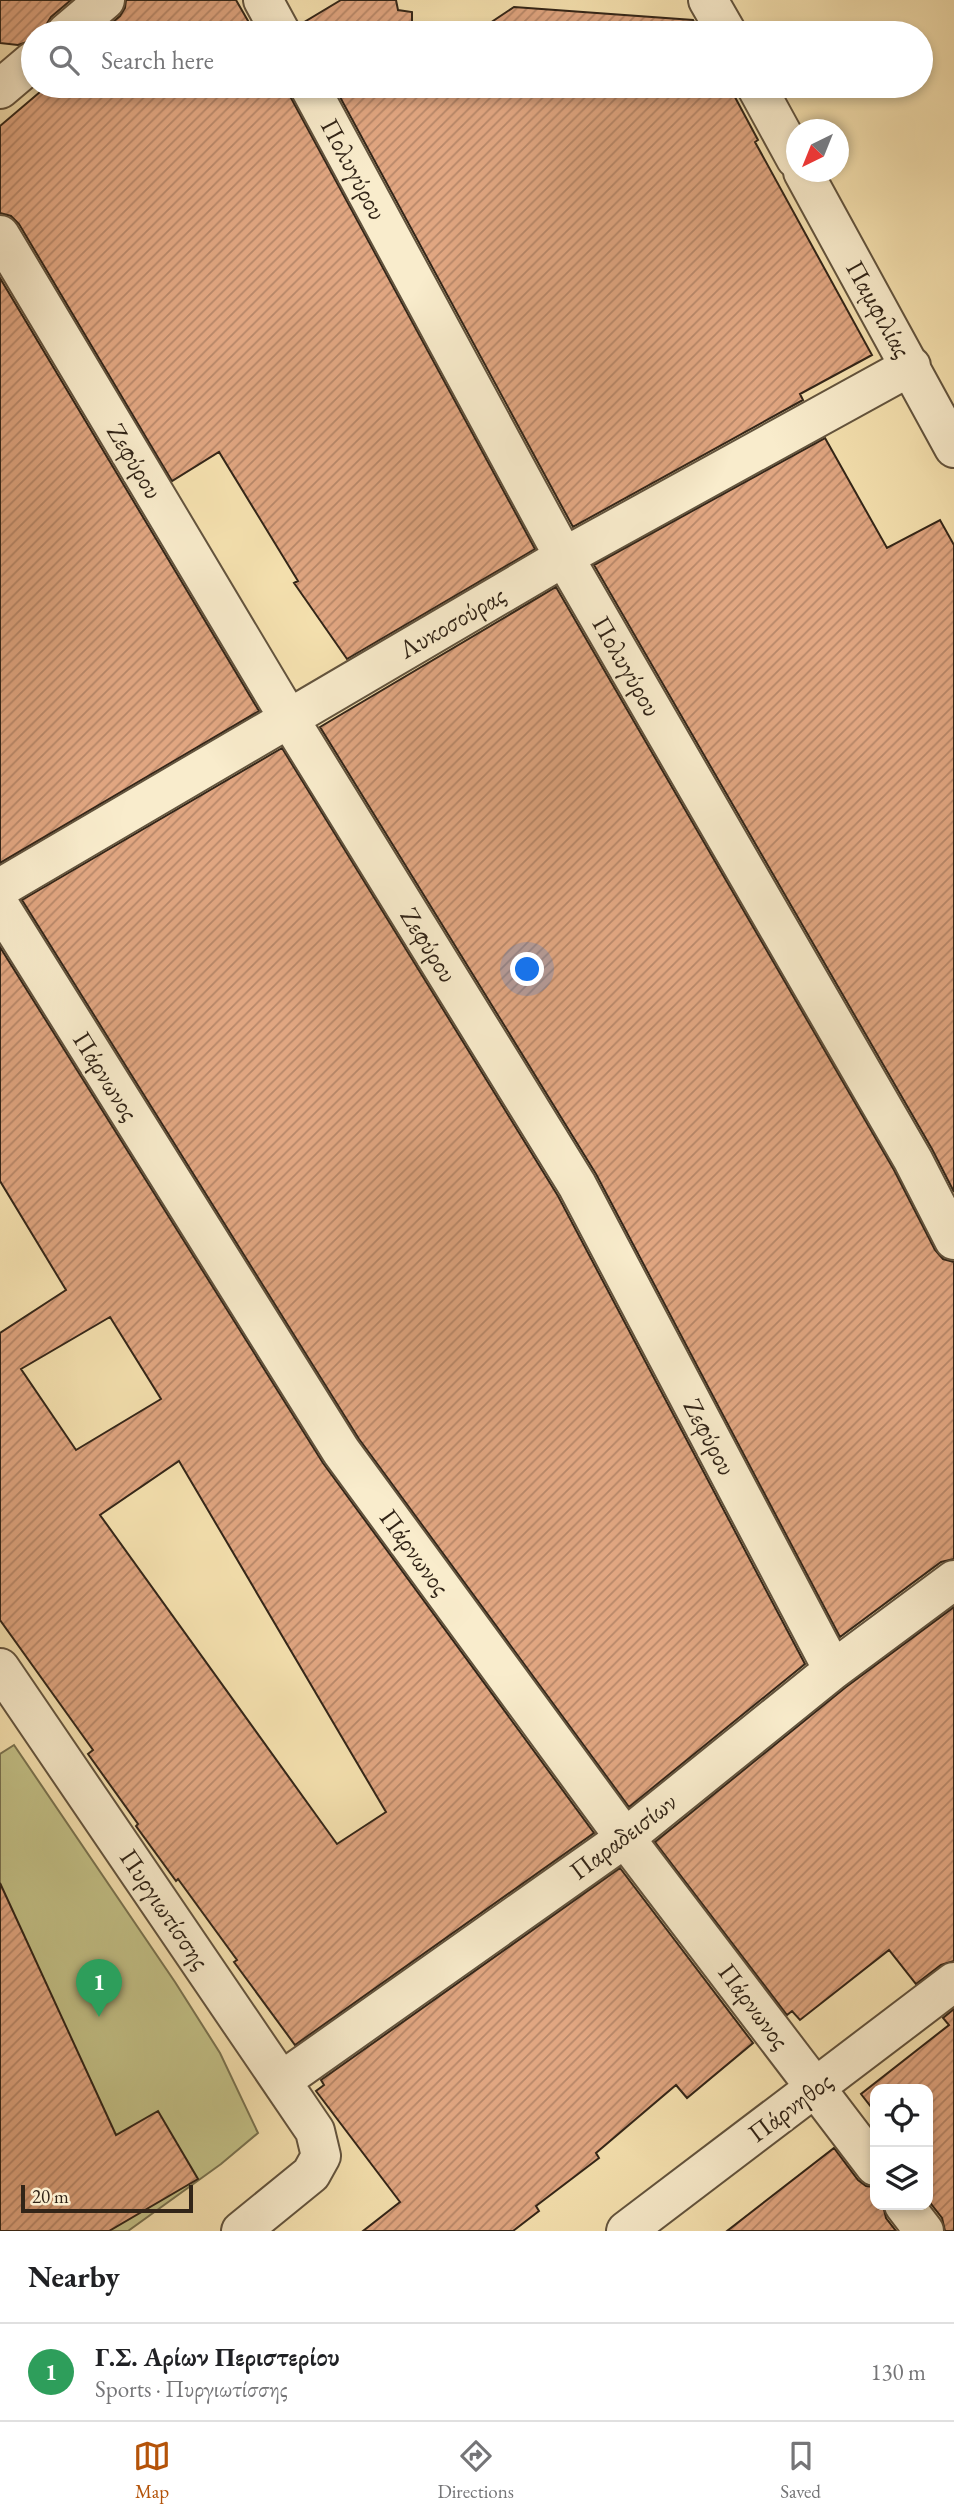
<!DOCTYPE html>
<html lang="en">
<head>
<meta charset="utf-8">
<style>
  :root { --surface:#fff; --page:#f2f2f2; --text:#202124; --muted:#757577; --line:#e0e0e0; --accent:#b45309 }
  body { margin:0; font-family:"EB Garamond",serif; background:var(--page); color:var(--text) }
  .controls { position:absolute; right:21px; bottom:21px; display:grid; overflow:hidden; border-radius:14px; box-shadow:0 4px 10px #0003 }
  .controls button { width:63px; height:63px; display:grid; place-items:center; padding:0; border:0; border-bottom:2px solid var(--line); background:var(--surface); color:var(--text); font:35px sans-serif }
  .compass { position:absolute; left:786px; top:119px; width:63px; height:63px; border-radius:50%; background:var(--surface); box-shadow:0 4px 10px #0003; rotate:223deg }
  .scale { position:absolute; left:21px; bottom:18px; width:172px; box-sizing:border-box; padding-left:7px; border:4px solid #322518; border-top:0; font-size:19px; line-height:24px; white-space:nowrap; color:#322518; -webkit-text-stroke:5px #f9eccc; paint-order:stroke }
  .you { position:absolute; left:528px; top:970px; width:24px; height:24px; margin:-18px; border:5px solid #fff; border-radius:50%; background:#1a73e8; box-shadow:0 0 0 10px #1a73e833 }
  .badge { display:grid; place-items:center; width:46px; height:46px; border-radius:50%; background:var(--accent); color:#fff; font-size:23px; font-weight:700 }
  .pin { position:absolute; translate:-50% -58px; filter:drop-shadow(0 2px 4px #0008) }
  .pin::after { content:''; position:absolute; top:37px; width:24px; height:21px; background:inherit; clip-path:polygon(0 0,100% 0,50% 100%) }
  .list { margin:0; padding:0; list-style:none }
  h2 { display:flex; justify-content:space-between; align-items:center; height:91px; margin:0; padding:0 28px; font-size:30px }
  h2 small { font-size:23px; font-weight:400; color:var(--muted) }
  .list li { display:grid; grid-template-columns:46px 1fr auto; gap:21px; align-items:center; box-sizing:border-box; height:98px; padding:0 28px; border-top:2px solid var(--line) }
  .list b { display:block; font-size:26px; white-space:nowrap }
  .list p { margin:0; font-size:23px; white-space:nowrap; color:var(--muted) }
  .list em { font-size:23px; font-style:normal; color:var(--muted) }
  .icon { flex:none; width:38px; height:38px; fill:none; stroke:currentColor; stroke-width:2; stroke-linecap:round; stroke-linejoin:round }
  .map { position:relative; flex:none; width:954px; height:2231px; overflow:hidden }
  .search { position:absolute; background:var(--surface); box-shadow:0 4px 10px #0003; left:21px; right:21px; top:21px; height:77px; display:flex; align-items:center; gap:18px; box-sizing:border-box; padding:0 24px; border-radius:38px; color:var(--muted); font-size:26px }
  .sheet { height:189px; background:var(--surface) }
  nav { display:flex; justify-content:space-around; align-items:center; box-sizing:border-box; height:98px; border-top:2px solid var(--line); background:var(--surface); font-size:19px; color:var(--muted) }
  nav a { display:grid; justify-items:center; gap:4px }
  nav .on { color:var(--accent) }
  .map>svg:first-child { display:block }
  .park { fill:#c3c187; stroke:#7a7350; stroke-width:2 }
  .building { fill:url(#building-hatch); stroke:#322518; stroke-width:2; fill-rule:evenodd }
  .lines { fill:none; stroke-linecap:round; stroke-linejoin:round }
  .street-casing { stroke:#63543e; stroke-width:42 }
  .street { stroke:#f9eccc; stroke-width:38 }
  .labels { text-anchor:middle; stroke-width:5; stroke-linejoin:round; paint-order:stroke }
  .street-label { font-size:26px; fill:#322518; stroke:#f9eccc }
</style>
</head>
<body>
<div class="map">
<svg width="954" height="2231" viewBox="0 0 954 2231">
  <defs>
    <pattern id="building-hatch" width="6" height="6" patternUnits="userSpaceOnUse" patternTransform="scale(1.75)"><rect width="6" height="6" fill="#e1a681"/><path d="M-1 1l2-2M0 6l6-6M5 7l2-2" fill="none" stroke="#b78769"/></pattern>
  </defs>
  <rect width="100%" height="100%" fill="#f6e2b0"/>
  <filter id="stains"><feTurbulence type="fractalNoise" baseFrequency=".00286" numOctaves="4"/><feColorMatrix values="0 0 0 0 .2 0 0 0 0 .09 0 0 0 0 .02 0 0 0 .5 -.17"/></filter>
  <radialGradient id="worn" r=".72"><stop offset=".6" stop-color="#630" stop-opacity="0"/><stop offset="1" stop-color="#630" stop-opacity=".3"/></radialGradient>
  <path class="park" d="M14 1745 175 1982 220 2053 258 2133 221 2164 128 2231H0V1754Z"/>
  <path class="building" d="M0 0H71L51 17 46 25 45 33H33V40L18 45 0 43Z
    M126 0H236L255 33H100L120 16 125 8Z
    M341 0H396L398 10 412 12V33H303L301 24Z
    M514 7 693 20 700 33H475Z
    M47 86H287L290 96 535 549 347 659 294 583 298 581 219 452 172 481 19 224 11 216 0 213V126Z
    M334 86H729L758 140 755 142 872 355 800 394 803 400 573 527Z
    M0 278 259 711 0 863Z
    M825 438 887 548 940 520 954 545V1192L932 1149 594 565Z
    M556 587 894 1170 935 1250 943 1259 954 1262V1559L941 1562 840 1637 596 1174 320 727Z
    M282 748 558 1196 805 1664 629 1807 359 1439 22 900Z
    M0 947 323 1463 594 1833 295 2045 234 1962 237 1960 178 1879 176 1881 136 1826 138 1824 88 1754 93 1750 0 1620V1333L66 1290 0 1181ZM110 1317 161 1399 76 1450 21 1369ZM179 1461 386 1812 337 1844 100 1515Z
    M954 1607V1961L941 1965 916 1984 889 1950 800 2020 792 2011 787 2015 655 1842 846 1687Z
    M620 1868 753 2043 687 2098 676 2085 596 2153 599 2158 536 2206 539 2211 513 2231H363L400 2202 316 2091 324 2085 321 2080Z
    M0 1883 116 2135 158 2111 198 2179 109 2231H0Z
    M954 2009V2231H945L942 2218 928 2200V2089H875V2112L861 2094 949 2025 943 2018Z
    M834 2148 858 2180 866 2186 875 2187V2205H883L886 2218 896 2231H727Z"/>
  <g class="lines">
    <defs>
      <path id="street" d="M263 0 281 33
        M708 0 727 33
        M66 33 105 0
        M309 86 564 557 913 1160 954 1240
        M756 86 796 159
        M0 89 33 61
        M803 172 954 448
        M0 235 288 717 577 1185 833 1670
        M0 888 564 557 911 366
        M0 906 341 1451 625 1838 875 2166
        M0 1668 315 2131 321 2156 311 2174 241 2231
        M283 2080 625 1838 833 1670 954 1580
        M904 2205 924 2231
        M626 2231 954 1982"/>
    </defs>
    <use href="#street" class="street-casing"/>
    <use href="#street" class="street"/>
  </g>
  <g class="labels">
    <g class="street-label">
      <text transform="translate(354 169) rotate(62)" y="9">Πολυγύρου</text>
      <text transform="translate(879 309) rotate(61)" y="9">Παμφιλίας</text>
      <text transform="translate(135 461) rotate(59)" y="9">Ζεφύρου</text>
      <text transform="translate(452 622) rotate(-30)" y="9">Λυκοσούρας</text>
      <text transform="translate(627 666) rotate(60)" y="9">Πολυγύρου</text>
      <text transform="translate(429 945) rotate(58)" y="9">Ζεφύρου</text>
      <text transform="translate(106 1076) rotate(58)" y="9">Πάρνωνος</text>
      <text transform="translate(710 1437) rotate(62)" y="9">Ζεφύρου</text>
      <text transform="translate(415 1552) rotate(54)" y="9">Πάρνωνος</text>
      <text transform="translate(623 1836) rotate(-37)" y="9">Παραδεισίων</text>
      <text transform="translate(165 1909) rotate(56)" y="9">Πυργιωτίσσης</text>
      <text transform="translate(754 2006) rotate(53)" y="9">Πάρνωνος</text>
      <text transform="translate(790 2107) rotate(-37)" y="9">Πάρνηθος</text>
    </g>
  </g>
  <rect width="100%" height="100%" filter="url(#stains)"/>
  <rect width="100%" height="100%" fill="url(#worn)"/>
</svg>
<div class="controls">
<button><svg class="icon" aria-label="locate" viewBox="0 0 24 24"><circle cx="12" cy="12" r="6"/><path d="M12 2v4M12 18v4M2 12h4M18 12h4"/></svg></button>
<button><svg class="icon" aria-label="layers" viewBox="0 0 24 24"><path d="M12 4l9 5-9 5-9-5zM3 14l9 5 9-5"/></svg></button>
</div>
<svg class="compass" viewBox="-18 -18 36 36"><path d="M0-13l5 13h-10z" fill="#e53935"/><path d="M0 13l5-13h-10z" fill="#757577"/></svg>
<div class="scale">20 m</div>
<div class="you"></div>
<div class="pin badge" style="left:99px;top:2017px;background:#2e9e5b">1</div>
<div class="search"><svg class="icon" aria-label="search" viewBox="0 0 24 24"><circle cx="10" cy="10" r="6"/><path d="M15 15l6 6"/></svg>Search here</div>
</div>
<section class="sheet">
<h2>Nearby<small></small></h2>
<ul class="list">
<li><span class="badge" style="background:#2e9e5b">1</span><div><b>Γ.Σ. Αρίων Περιστερίου</b><p>Sports · Πυργιωτίσσης</p></div><em>130 m</em></li>
</ul>
</section>
<nav>
<a class="on"><svg class="icon" aria-label="map" viewBox="0 0 24 24"><path d="M3 6l6-2 6 2 6-2v14l-6 2-6-2-6 2zM9 4v14M15 6v14"/></svg>Map</a>
<a><svg class="icon" aria-label="directions" viewBox="0 0 24 24"><path d="M12 3l9 9-9 9-9-9zM9 14v-3h6M13 9l2 2-2 2"/></svg>Directions</a>
<a><svg class="icon" aria-label="saved" viewBox="0 0 24 24"><path d="M7 4h10v16l-5-4-5 4z"/></svg>Saved</a>
</nav>
</body>
</html>
